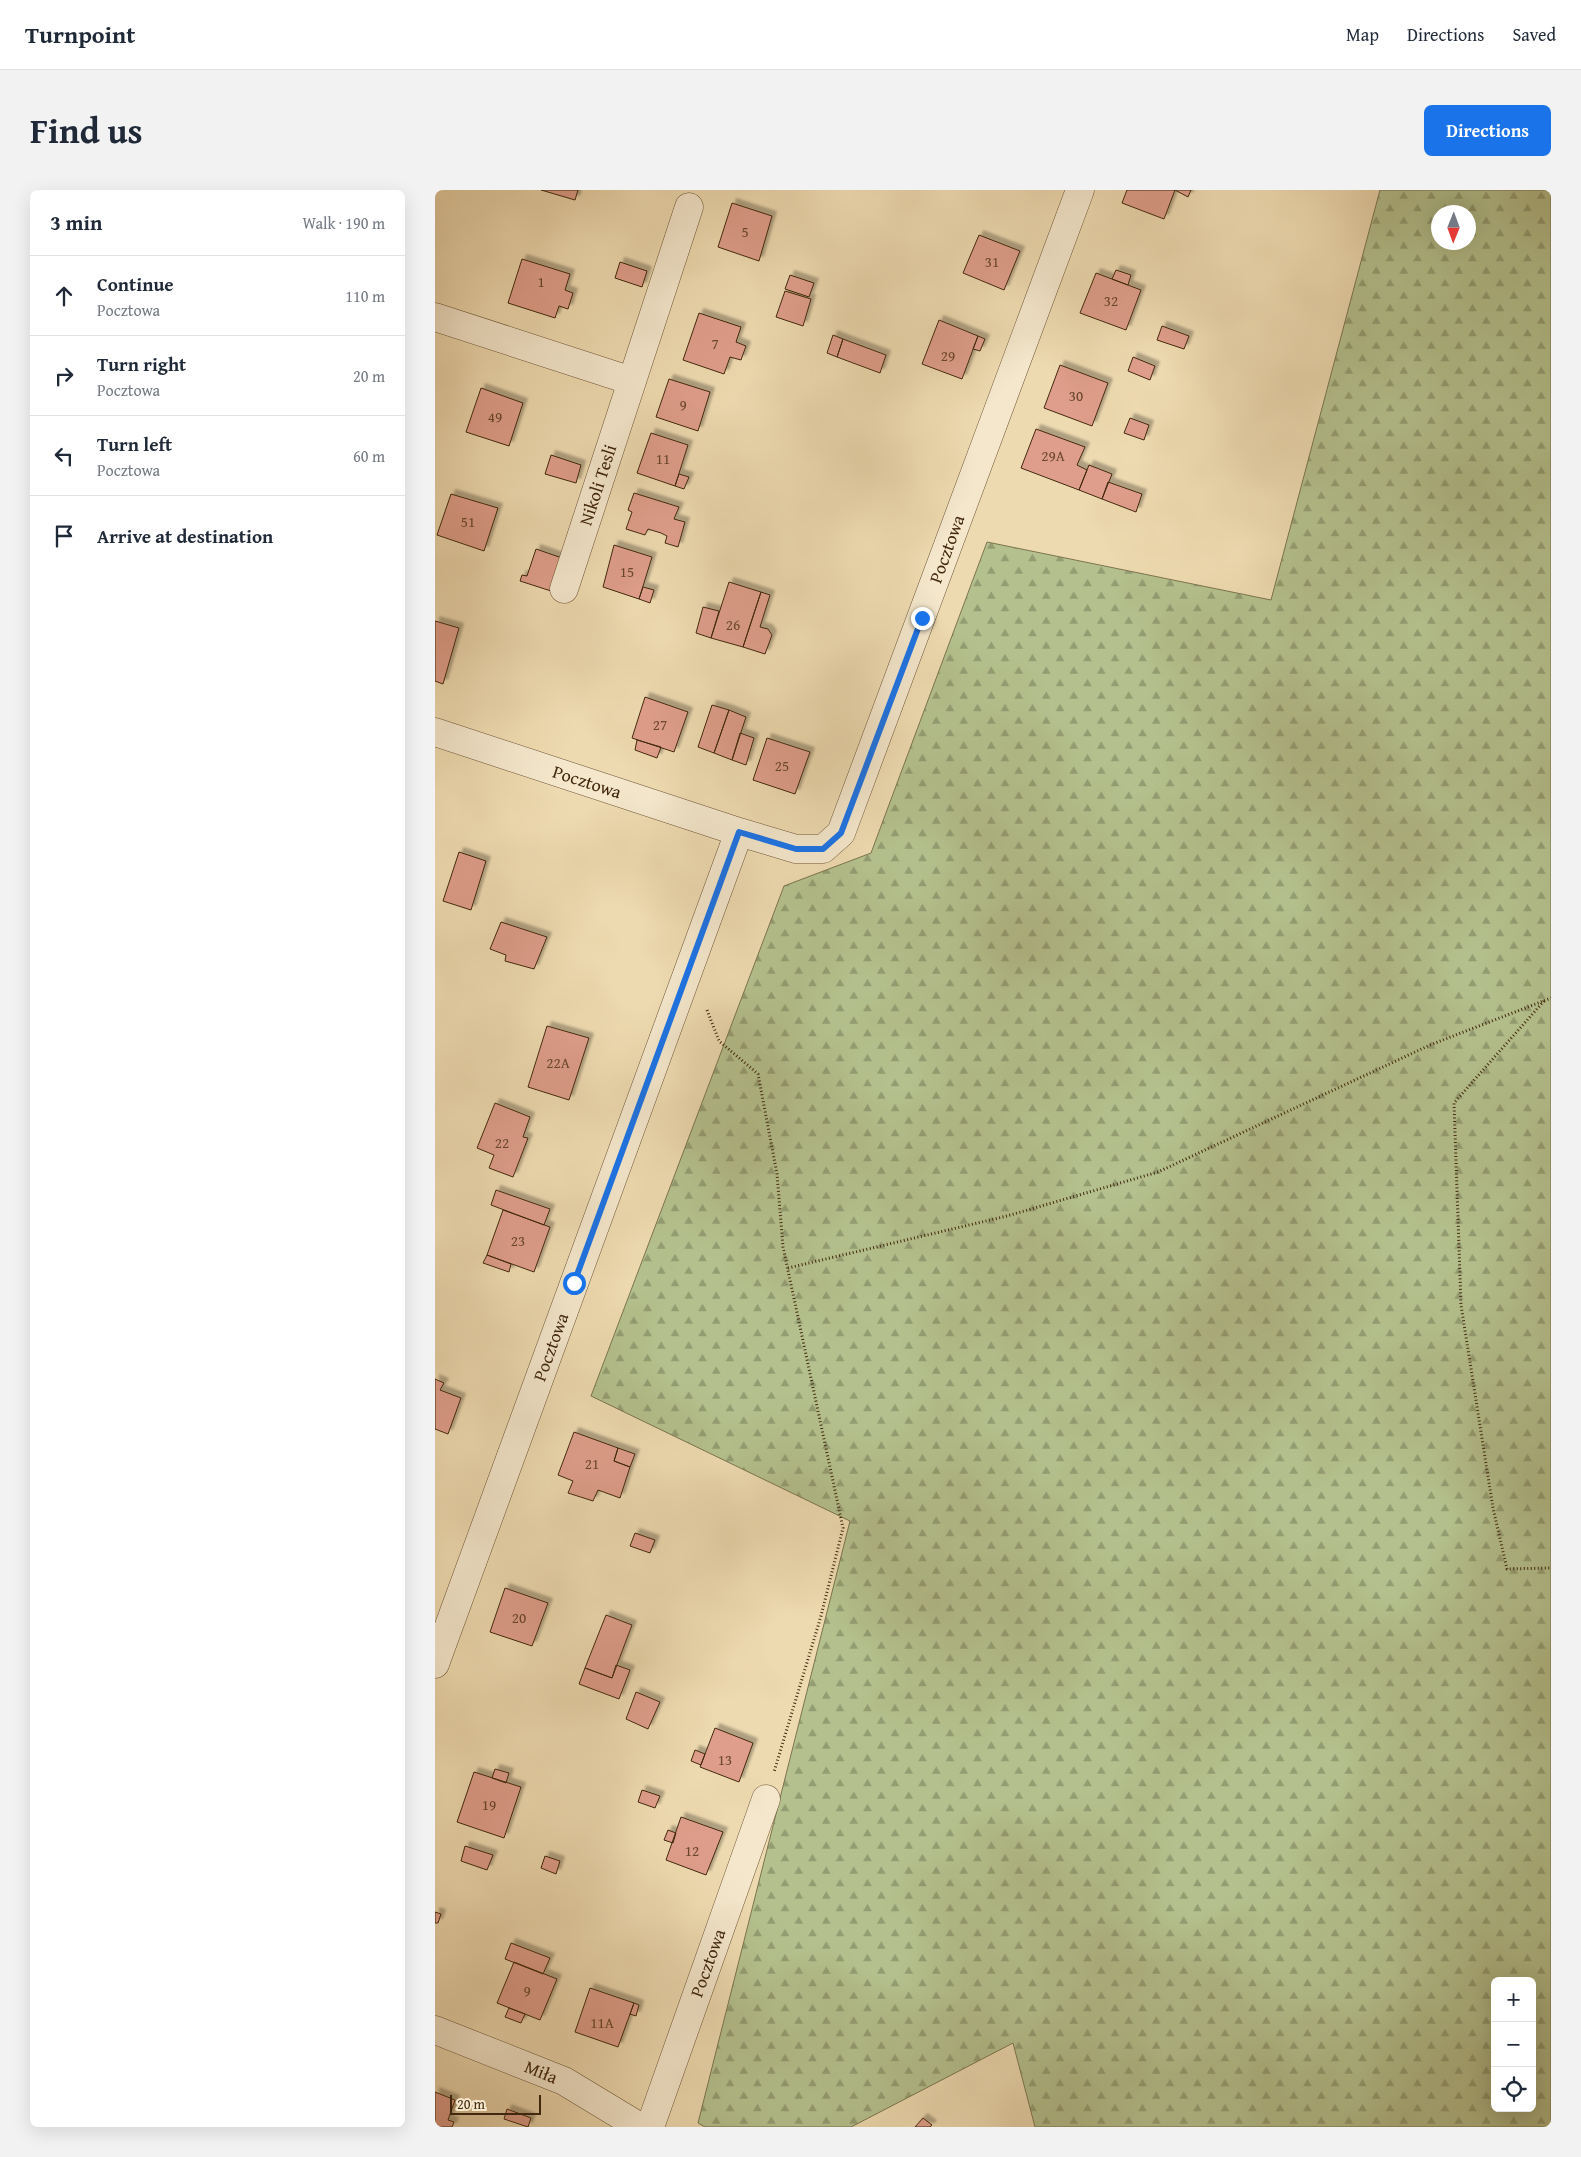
<!DOCTYPE html>
<html lang="en">
<head>
<meta charset="utf-8">
<style>
  :root { --surface:#fff; --page:#f2f2f3; --text:#1f2937; --muted:#747a83; --line:#e0e1e3; --accent:#1a73e8 }
  body { margin:0; font-family:"Gentium Book Plus",serif; background:var(--page); color:var(--text) }
  .controls { position:absolute; right:15px; bottom:15px; display:grid; overflow:hidden; border-radius:8px; box-shadow:0 5px 20px #0002 }
  .controls button { width:45px; height:45px; display:grid; place-items:center; padding:0; border:0; border-bottom:1px solid var(--line); background:var(--surface); color:var(--text); font:25px sans-serif }
  .compass { position:absolute; left:996px; top:15px; width:45px; height:45px; border-radius:50%; background:var(--surface); box-shadow:0 5px 20px #0002; rotate:181deg }
  .scale { position:absolute; left:15px; bottom:12px; width:91px; box-sizing:border-box; padding-left:5px; border:2px solid #42280e; border-top:0; font-size:14px; line-height:18px; white-space:nowrap; color:#42280e; -webkit-text-stroke:4px #f4e7cc; paint-order:stroke }
  .stop { position:absolute; width:15px; height:15px; margin:-11px; border:4px solid #1a73e8; border-radius:50%; background:#fff }
  .stop.end { background:#1a73e8; border-color:#fff; box-shadow:0 1px 5px #0008 }
  .list { margin:0; padding:0; list-style:none }
  h2 { display:flex; justify-content:space-between; align-items:center; height:65px; margin:0; padding:0 20px; font-size:21px }
  h2 small { font-size:16px; font-weight:400; color:var(--muted) }
  .list li { display:grid; grid-template-columns:32px 1fr auto; gap:15px; align-items:center; box-sizing:border-box; height:80px; padding:0 20px; border-top:1px solid var(--line) }
  .list b { display:block; font-size:19px; white-space:nowrap }
  .list p { margin:0; font-size:16px; white-space:nowrap; color:var(--muted) }
  .list em { font-size:16px; font-style:normal; color:var(--muted) }
  .icon { flex:none; width:28px; height:28px; fill:none; stroke:currentColor; stroke-width:2; stroke-linecap:round; stroke-linejoin:round }
  .map { position:relative; flex:none; width:1116px; height:1937px; overflow:hidden; border-radius:8px }
  header { display:flex; align-items:center; gap:30px; box-sizing:border-box; height:70px; padding:0 25px; background:var(--surface); border-bottom:1px solid var(--line) }
  header strong { font-size:24px }
  nav { display:flex; gap:28px; margin-inline-start:auto; font-size:18px }
  .intro { display:flex; align-items:center; justify-content:space-between; box-sizing:border-box; height:120px; padding:0 30px }
  h1 { margin:0; font-size:35px }
  .button { padding:12px 22px; border-radius:8px; background:var(--accent); color:#fff; font-size:18px; font-weight:700 }
  main { display:flex; gap:30px; padding:0 30px }
  aside { flex:1; background:var(--surface); border-radius:8px; box-shadow:0 5px 20px #0002 }
  .map>svg:first-child { display:block }
  .forest { fill:url(#forest-firs); stroke:#7b744e; fill-rule:evenodd }
  .building { fill:#df9e8b; stroke:#42280e; filter:url(#shadow) }
  .lines { fill:none; stroke-linecap:round; stroke-linejoin:round }
  .minor-casing { stroke:#6d5436; stroke-width:29 }
  .path { stroke:#42280e; stroke-width:3; stroke-dasharray:1 2.5; stroke-linecap:butt }
  .minor { stroke:#f4e7cc; stroke-width:28 }
  .route { stroke:#1a73e8; stroke-width:6 }
  .labels { text-anchor:middle; stroke-width:5; stroke-linejoin:round; paint-order:stroke }
  .number-label { font-size:15px; fill:#69462d }
  .street-label { font-size:18px; fill:#42280e; stroke:#f4e7cc }
</style>
</head>
<body>
<header>
<strong>Turnpoint</strong>
<nav><a>Map</a><a>Directions</a><a>Saved</a></nav>
</header>
<div class="intro"><h1>Find us</h1><a class="button">Directions</a></div>
<main>
<aside>
<h2>3 min<small>Walk · 190 m</small></h2>
<ul class="list">
<li><svg class="icon" aria-label="ahead" viewBox="0 0 24 24"><path d="M12 20V5M6 11l6-6 6 6"/></svg><div><b>Continue</b><p>Pocztowa</p></div><em>110 m</em></li>
<li><svg class="icon" aria-label="right" viewBox="0 0 24 24"><path d="M7 20v-9h11M14 6l5 5-5 5"/></svg><div><b>Turn right</b><p>Pocztowa</p></div><em>20 m</em></li>
<li><svg class="icon" aria-label="left" viewBox="0 0 24 24"><path d="M17 20v-9H6M10 6l-5 5 5 5"/></svg><div><b>Turn left</b><p>Pocztowa</p></div><em>60 m</em></li>
<li><svg class="icon" aria-label="arrive" viewBox="0 0 24 24"><path d="M6 21V4h12l-3 4 3 4H6"/></svg><div><b>Arrive at destination</b></div></li>
</ul>
</aside>
<div class="map">
<svg width="1116" height="1937" viewBox="0 0 1116 1937">
  <defs>
    <pattern id="forest-firs" width="22" height="20" patternUnits="userSpaceOnUse" patternTransform="scale(1.25)"><rect width="22" height="20" fill="#b4c18e"/><path d="M5 1l3.5 6h-7zM16 11l3.5 6h-7z" fill="#949d72"/></pattern>
    <filter id="shadow"><feDropShadow dx="4.5" dy="-4.5" stdDeviation="1" flood-color="#0004"/></filter>
  </defs>
  <rect width="100%" height="100%" fill="#eedab0"/>
  <filter id="stains"><feTurbulence type="fractalNoise" baseFrequency=".004" numOctaves="4"/><feColorMatrix values="0 0 0 0 .2 0 0 0 0 .09 0 0 0 0 .02 0 0 0 .5 -.17"/></filter>
  <radialGradient id="worn" r=".72"><stop offset=".6" stop-color="#630" stop-opacity="0"/><stop offset="1" stop-color="#630" stop-opacity=".3"/></radialGradient>
  <path class="forest" d="M945 0H1116V1937H600L578 1853 416 1937H270L263 1933 415 1331 156 1206 349 696 436 663 552 352 836 410ZM1004 22H1034V52H1004ZM1060 1791H1097V1918H1060Z"/>
  <path class="building" d="M106 0H143L140 10Z
    M692 0H740L729 29 687 13Z
    M740 0H756L753 7Z
    M297 13 337 26 324 71 283 57Z
    M544 45 585 61 569 100 528 83Z
    M87 69 135 84 130 100 138 103 133 119 124 116 120 128 73 113Z
    M185 72 212 81 207 97 180 88Z
    M681 80 696 85 693 95 677 89Z
    M661 83 706 100 691 140 645 123Z
    M355 85 379 93 374 107 350 99Z
    M350 101 376 109 368 136 341 127Z
    M264 123 306 137 301 152 311 156 306 170 295 167 289 184 248 170Z
    M504 130 543 146 527 189 487 174Z
    M727 136 754 146 749 159 722 150Z
    M398 145 408 149 402 167 392 163Z
    M543 146 550 149 545 161 538 159Z
    M408 149 451 165 445 183 402 167Z
    M698 167 720 176 715 190 693 181Z
    M625 175 673 193 657 236 609 218Z
    M234 189 275 202 263 241 221 227Z
    M46 198 88 213 74 256 31 242Z
    M695 228 714 235 709 250 689 243Z
    M601 239 650 257 642 275 652 280 644 300 586 278Z
    M216 243 253 255 240 296 202 283Z
    M116 265 146 275 141 293 110 284Z
    M654 275 677 284 667 309 644 300Z
    M244 284 254 287 249 299 240 296Z
    M673 292 707 304 701 322 667 309Z
    M199 303 244 317 239 329 250 332 243 357 230 353 232 346 226 343 213 339 210 345 191 339 197 322 193 320Z
    M16 304 63 318 49 361 2 345Z
    M179 355 217 367 204 409 168 397Z
    M101 359 127 368 116 401 85 391 87 385 92 386Z
    M294 392 326 402 308 457 276 448Z
    M208 397 219 400 215 413 204 409Z
    M326 402 335 405 325 437 333 439 337 445 330 464 308 457Z
    M268 417 284 421 276 448 261 443Z
    M0 431 24 438 8 494 0 491Z
    M210 507 253 522 239 562 197 548Z
    M277 515 294 520 279 563 263 557Z
    M294 520 311 527 297 570 279 563Z
    M305 543 319 548 311 575 297 570Z
    M332 548 375 562 360 604 318 590Z
    M202 550 226 557 222 568 200 560Z
    M24 662 51 671 36 720 8 711Z
    M66 732 112 747 99 779 70 771 71 765 55 759Z
    M112 836 154 848 134 910 93 897Z
    M60 913 95 927 88 947 93 948 78 987 54 978 59 965 42 958Z
    M61 1000 115 1019 109 1035 56 1015Z
    M68 1020 115 1037 99 1082 52 1065Z
    M52 1065 76 1074 74 1082 48 1073Z
    M0 1189 9 1193 5 1200 26 1208 13 1244 0 1239Z
    M139 1242 183 1258 179 1271 195 1277 185 1308 163 1300 158 1311 133 1303 138 1291 123 1285Z
    M183 1258 200 1264 195 1277 179 1271Z
    M200 1343 220 1350 215 1363 195 1356Z
    M70 1398 113 1413 97 1456 55 1442Z
    M171 1425 197 1435 177 1488 150 1478Z
    M181 1475 195 1480 184 1509 144 1494 150 1478 177 1488Z
    M201 1502 225 1512 213 1539 191 1529Z
    M280 1538 318 1553 304 1592 265 1577Z
    M260 1560 270 1564 266 1575 256 1571Z
    M60 1579 74 1583 71 1593 57 1588Z
    M39 1582 86 1597 69 1648 22 1632Z
    M207 1600 225 1606 220 1618 203 1612Z
    M246 1627 288 1642 271 1685 231 1670Z
    M233 1640 241 1643 238 1653 229 1650Z
    M30 1656 58 1665 52 1680 26 1671Z
    M110 1666 125 1671 121 1684 106 1678Z
    M0 1722 6 1724 3 1733H0Z
    M76 1753 115 1768 108 1784 70 1769Z
    M79 1772 122 1789 105 1830 62 1813Z
    M155 1798 199 1813 183 1857 140 1842Z
    M199 1813 204 1815 201 1826 195 1824Z
    M74 1818 90 1824 86 1833 70 1827Z
    M0 1902 20 1910 13 1930 19 1932 17 1937H0Z
    M72 1919 96 1928 93 1937 69 1929Z
    M488 1928 497 1935 495 1937H480Z"/>
  <g class="lines">
    <defs>
      <path id="minor" d="M0 127 197 191
        M129 399 254 17
        M0 542 304 642 361 659H388L406 643 645 0
        M0 1474 304 642
        M0 1840 129 1891 205 1937
        M215 1937 331 1609"/>
    </defs>
    <use href="#minor" class="minor-casing"/>
    <path class="path" d="M1109 811 1019 913 1026 1115 1058 1318 1072 1379 1116 1378
      M272 820 284 851 323 884 342 984 348 1057 408 1338 386 1426 339 1582
      M353 1078 572 1026 723 982 995 855 1116 808"/>
    <use href="#minor" class="minor"/>
  </g>
  <g class="lines">
    <path class="route" d="M139 1093 304 642 361 659H388L406 643 487 428"/>
  </g>
  <g class="labels">
    <g class="number-label">
      <text x="310" y="47">5</text>
      <text x="557" y="77">31</text>
      <text x="106" y="97">1</text>
      <text x="676" y="116">32</text>
      <text x="280" y="159">7</text>
      <text x="513" y="171">29</text>
      <text x="641" y="211">30</text>
      <text x="248" y="220">9</text>
      <text x="60" y="232">49</text>
      <text x="618" y="271">29A</text>
      <text x="228" y="274">11</text>
      <text x="33" y="337">51</text>
      <text x="192" y="387">15</text>
      <text x="298" y="440">26</text>
      <text x="225" y="540">27</text>
      <text x="347" y="581">25</text>
      <text x="123" y="878">22A</text>
      <text x="67" y="958">22</text>
      <text x="83" y="1056">23</text>
      <text x="157" y="1279">21</text>
      <text x="84" y="1433">20</text>
      <text x="290" y="1575">13</text>
      <text x="54" y="1620">19</text>
      <text x="257" y="1666">12</text>
      <text x="92" y="1806">9</text>
      <text x="167" y="1838">11A</text>
    </g>
    <g class="street-label">
      <text transform="translate(163 295) rotate(-72)" y="6">Nikoli Tesli</text>
      <text transform="translate(512 359) rotate(-70)" y="6">Pocztowa</text>
      <text transform="translate(152 592) rotate(18)" y="6">Pocztowa</text>
      <text transform="translate(116 1157) rotate(-70)" y="6">Pocztowa</text>
      <text transform="translate(273 1773) rotate(-70)" y="6">Pocztowa</text>
      <text transform="translate(106 1882) rotate(22)" y="6">Miła</text>
    </g>
  </g>
  <rect width="100%" height="100%" filter="url(#stains)"/>
  <rect width="100%" height="100%" fill="url(#worn)"/>
</svg>
<div class="controls">
<button>+</button>
<button>−</button>
<button><svg class="icon" aria-label="locate" viewBox="0 0 24 24"><circle cx="12" cy="12" r="6"/><path d="M12 2v4M12 18v4M2 12h4M18 12h4"/></svg></button>
</div>
<svg class="compass" viewBox="-18 -18 36 36"><path d="M0-13l5 13h-10z" fill="#e53935"/><path d="M0 13l5-13h-10z" fill="#747a83"/></svg>
<div class="scale">20 m</div>
<div class="stop" style="left:139px;top:1093px"></div>
<div class="stop end" style="left:487px;top:428px"></div>
</div>
</main>
</body>
</html>
